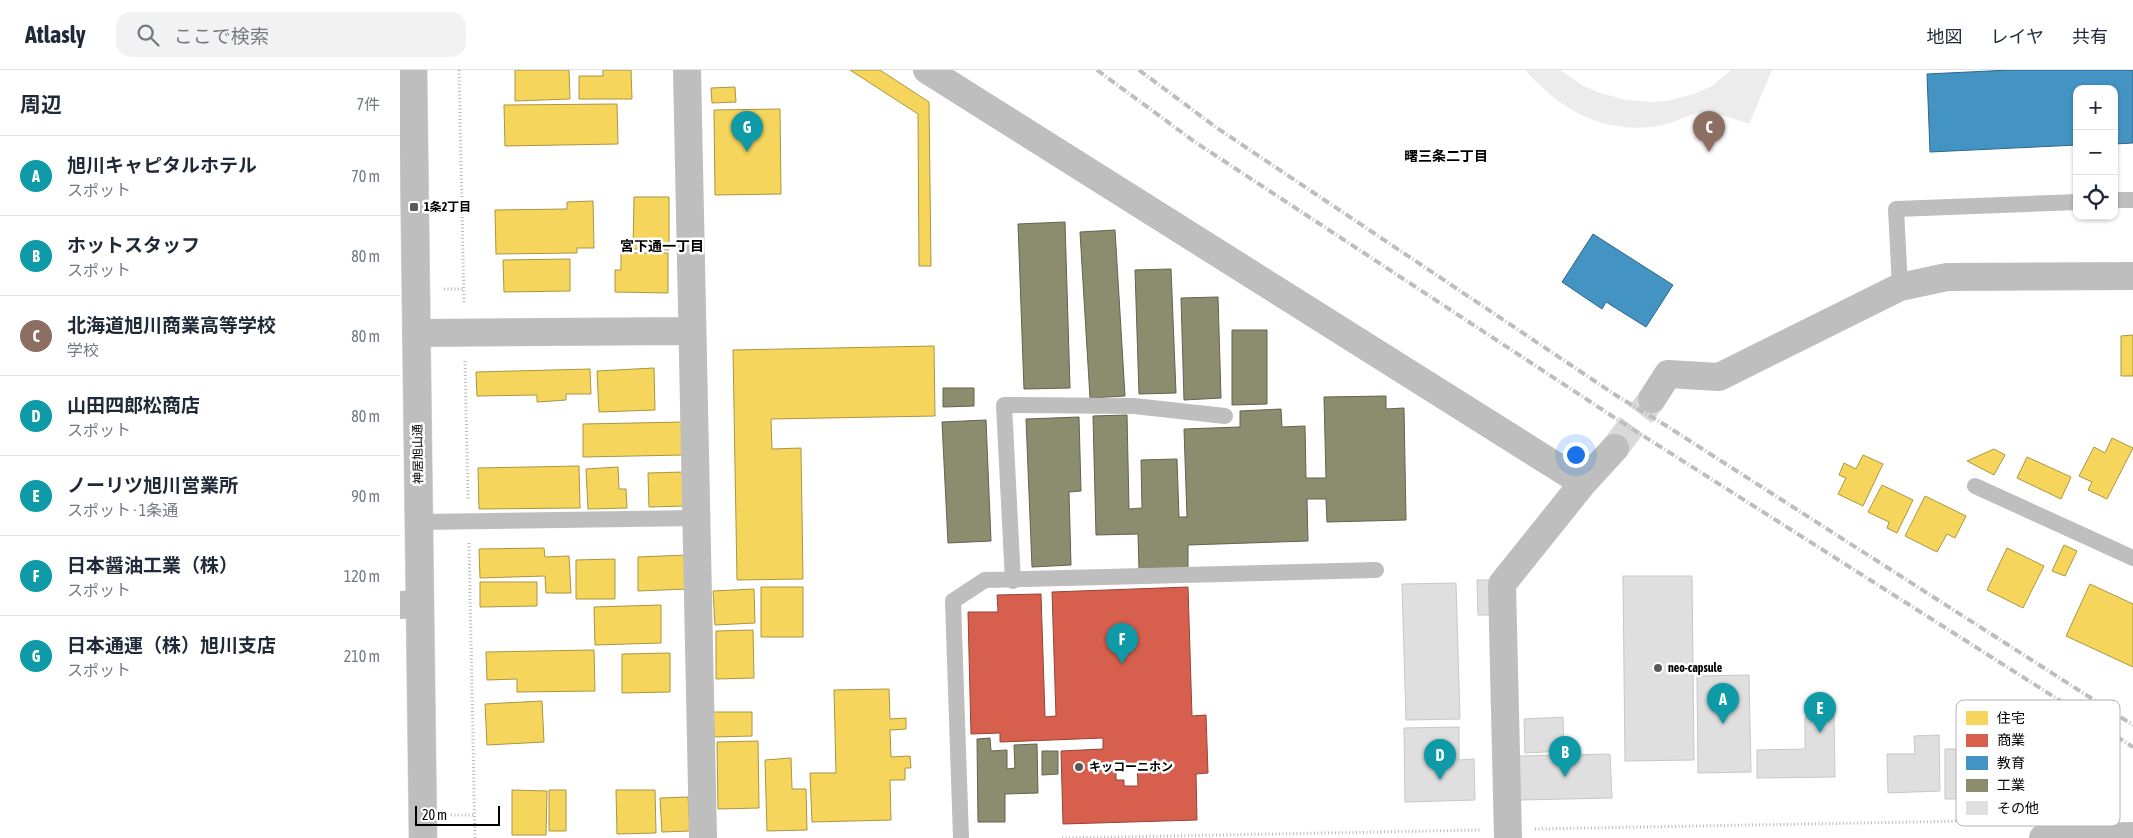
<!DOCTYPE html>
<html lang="ja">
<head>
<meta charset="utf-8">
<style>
  :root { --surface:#fff; --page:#f2f2f3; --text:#1f2937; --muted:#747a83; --line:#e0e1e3; --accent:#111827 }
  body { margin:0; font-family:"Asap Condensed","Noto Sans JP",sans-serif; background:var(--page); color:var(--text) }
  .controls { position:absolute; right:15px; top:15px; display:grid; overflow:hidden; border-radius:10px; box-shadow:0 1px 4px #0004 }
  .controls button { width:45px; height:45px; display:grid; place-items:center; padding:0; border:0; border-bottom:1px solid var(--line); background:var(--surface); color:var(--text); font:25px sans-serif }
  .scale { position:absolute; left:15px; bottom:12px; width:85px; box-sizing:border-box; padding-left:5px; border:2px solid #000; border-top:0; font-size:14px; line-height:18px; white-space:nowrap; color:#000; -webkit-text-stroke:4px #fff; paint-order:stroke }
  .you { position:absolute; left:1175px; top:384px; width:18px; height:18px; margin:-12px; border:4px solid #fff; border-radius:50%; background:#1a73e8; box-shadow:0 0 0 8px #1a73e833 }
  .badge { display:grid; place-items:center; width:32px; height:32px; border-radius:50%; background:var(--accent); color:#fff; font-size:16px; font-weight:700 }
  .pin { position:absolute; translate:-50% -41px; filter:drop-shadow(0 1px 2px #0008) }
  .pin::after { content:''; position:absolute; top:26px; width:18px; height:15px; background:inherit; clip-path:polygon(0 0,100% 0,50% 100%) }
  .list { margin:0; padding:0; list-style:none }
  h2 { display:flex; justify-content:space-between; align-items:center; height:65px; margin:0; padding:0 20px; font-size:21px }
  h2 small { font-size:16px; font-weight:400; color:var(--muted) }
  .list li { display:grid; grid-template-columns:32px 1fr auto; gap:15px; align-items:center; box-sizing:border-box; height:80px; padding:0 20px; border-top:1px solid var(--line) }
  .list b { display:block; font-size:19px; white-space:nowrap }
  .list p { margin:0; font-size:16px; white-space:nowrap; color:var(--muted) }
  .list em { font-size:16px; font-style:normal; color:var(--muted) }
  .icon { flex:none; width:28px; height:28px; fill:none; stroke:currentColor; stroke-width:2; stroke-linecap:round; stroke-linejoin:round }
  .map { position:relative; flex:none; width:1733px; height:768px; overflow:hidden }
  header { display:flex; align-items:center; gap:30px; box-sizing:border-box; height:70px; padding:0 25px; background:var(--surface); border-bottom:1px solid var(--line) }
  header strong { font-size:24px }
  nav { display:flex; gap:28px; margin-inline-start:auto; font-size:18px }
  .search { width:350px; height:45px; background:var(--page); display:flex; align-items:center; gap:12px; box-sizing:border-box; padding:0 18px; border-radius:15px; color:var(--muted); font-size:19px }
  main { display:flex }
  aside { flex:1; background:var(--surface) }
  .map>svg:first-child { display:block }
  .green { fill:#ececec }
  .homes { fill:#f6d55c; stroke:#ac9540 }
  .shops { fill:#d6604d; stroke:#964336; fill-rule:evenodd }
  .schools { fill:#4393c3; stroke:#2f6788 }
  .industry { fill:#8c8c6e; stroke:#62624d }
  .building { fill:#dfdfdf; stroke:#c7c7c7 }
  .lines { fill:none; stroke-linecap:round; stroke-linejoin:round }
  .minor-tunnel { stroke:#d9d9d9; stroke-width:28; stroke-dasharray:28 14; stroke-linecap:butt }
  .trunk-casing { stroke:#dbdbdb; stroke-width:29 }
  .path { stroke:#b9b9b9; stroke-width:3; stroke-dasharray:1 2.5; stroke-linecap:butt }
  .service { stroke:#bebebe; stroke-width:16 }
  .minor { stroke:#bebebe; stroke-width:28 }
  .tertiary { stroke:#bebebe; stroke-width:28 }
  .trunk { stroke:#bebebe; stroke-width:28 }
  .rail { stroke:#bebebe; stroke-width:4; stroke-dasharray:8 2.5 1 2.5; stroke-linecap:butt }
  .poi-dot { fill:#595959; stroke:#fff; stroke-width:2 }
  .labels { text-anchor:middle; stroke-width:5; stroke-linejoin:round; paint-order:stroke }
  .poi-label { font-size:12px; font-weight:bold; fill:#000; stroke:#fff; text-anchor:start }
  .street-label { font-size:12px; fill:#000; stroke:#fff }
  .neighbourhood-label { font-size:14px; font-weight:bold; fill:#000; stroke:#fff }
  .key { fill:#fff; stroke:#b2b2b2; stroke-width:1 }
  .key-label { font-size:14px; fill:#000 }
</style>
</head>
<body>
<header>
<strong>Atlasly</strong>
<div class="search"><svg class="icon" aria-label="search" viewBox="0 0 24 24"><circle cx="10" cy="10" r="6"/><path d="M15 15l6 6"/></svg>ここで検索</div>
<nav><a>地図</a><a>レイヤ</a><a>共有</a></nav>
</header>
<main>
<aside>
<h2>周辺<small>7件</small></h2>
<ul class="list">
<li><span class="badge" style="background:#0f9aa8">A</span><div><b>旭川キャピタルホテル</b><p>スポット</p></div><em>70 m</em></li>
<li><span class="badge" style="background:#0f9aa8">B</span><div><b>ホットスタッフ</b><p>スポット</p></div><em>80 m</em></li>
<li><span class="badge" style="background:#8d6e63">C</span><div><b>北海道旭川商業高等学校</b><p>学校</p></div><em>80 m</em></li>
<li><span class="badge" style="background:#0f9aa8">D</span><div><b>山田四郎松商店</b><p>スポット</p></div><em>80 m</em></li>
<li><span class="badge" style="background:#0f9aa8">E</span><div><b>ノーリツ旭川営業所</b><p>スポット · 1条通</p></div><em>90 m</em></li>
<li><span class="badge" style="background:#0f9aa8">F</span><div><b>日本醤油工業（株）</b><p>スポット</p></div><em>120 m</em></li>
<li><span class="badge" style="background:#0f9aa8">G</span><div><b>日本通運（株）旭川支店</b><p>スポット</p></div><em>210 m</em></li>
</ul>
</aside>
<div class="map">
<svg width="1733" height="768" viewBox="0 0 1733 768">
  <rect width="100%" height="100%" fill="#fff"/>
  <path class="green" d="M1125 0H1160L1182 15 1197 22 1226 30 1251 32 1267 31 1294 24 1312 16 1331 0H1372L1349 54C1337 50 1316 42 1304 42 1296 42 1275 52 1264 55 1205 66 1163 42 1125 0Z"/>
  <path class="homes" d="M115 0H169L170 29 115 31Z
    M203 0H231L232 29H179V6H203Z
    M450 0H480L529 32 531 196H519L518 44Z
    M335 17 336 32 312 33 311 18Z
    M217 34 218 74 105 76 104 35Z
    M380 39 381 124 315 125 314 40Z
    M234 127H269V180L233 179Z
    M193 131 194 178H177V183L96 184 95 140 167 139V132Z
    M221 183H268V223L215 222V200H221Z
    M170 189V221L104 222 103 190Z
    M1733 265V306H1721V266Z
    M534 276 535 346 371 349 372 379 401 378 403 509 337 510 333 280Z
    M254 298 255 340 199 342 197 301Z
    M190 299 191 324H166V330L137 332V325L77 326 76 302Z
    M284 352V385L183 387V354Z
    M1712 368 1733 378 1707 429 1688 420 1692 412 1679 406 1694 377 1705 383Z
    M1594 379 1605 385 1594 405 1567 391Z
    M1463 385 1483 394 1463 436 1438 424 1446 408 1439 405 1444 393 1456 399Z
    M1627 387 1671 407 1661 429 1617 408Z
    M179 396 180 438 79 439 78 398Z
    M218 397 219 419H226L227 438 188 439 186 399Z
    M284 402 285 436 249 437 248 403Z
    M1482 415 1513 430 1497 463 1487 458 1489 452 1468 442Z
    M1525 426 1566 446 1555 468 1547 464 1537 482 1505 466Z
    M1664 475 1677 481 1665 506 1652 501Z
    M144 478 145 487 169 486 171 523H146L145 506 80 508 79 479Z
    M1607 478 1644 496 1623 538 1587 520Z
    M287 485 288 519 238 521V487Z
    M215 489V529H176V490Z
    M80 512H137V536L80 537Z
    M1690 514 1733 534V597L1666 566Z
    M361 517H403V567H361Z
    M354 519 355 553 315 555 313 521Z
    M261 535V573L195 575 194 537Z
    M353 560 354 608 316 609V561Z
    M194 580 195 621 117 622V609L87 610 86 582Z
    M270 583V622L222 623V584Z
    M489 619 490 649 506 648V659L490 660 491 687 510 686 511 698H505V710H490L491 750 412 752 410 703H436L434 620Z
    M142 631 144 672 87 675 85 634Z
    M313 642H352V666L314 667Z
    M358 671 359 738 318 739 317 672Z
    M391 688 392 719H406L407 760 367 761 365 690Z
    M112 720 147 721 146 765H112Z
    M149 720H166V761H149Z
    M216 720H255L256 763 217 764Z
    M288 727 290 761 262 762 260 728Z"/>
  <path class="shops" d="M788 517 792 646 806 645 808 703 796 704 797 750 663 754 661 681 703 679V668L600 672V663L571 664 568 542H598L597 525 641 524 645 647 656 646 652 522ZM737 694 738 716H724V710H716V695Z"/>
  <path class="schools" d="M1610 0H1733V73L1714 74V19H1677V75L1530 82 1527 4Z
    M1193 164 1273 215 1246 257 1206 232 1202 239 1162 212Z"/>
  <path class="industry" d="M665 152 670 318 624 319 618 154Z
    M715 160 725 326 690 328 680 162Z
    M771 199 776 323 739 324 735 200Z
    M818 227 821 328 784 330 781 228Z
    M832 260H867V334L832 335Z
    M543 318H574V336L543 337Z
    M986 326V339L1004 338 1006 450 927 452 926 429H907L908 471 788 475V498L739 499 738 464 696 465 693 346 727 345 729 439 742 438 741 390 777 389 779 447H787L784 359 840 357V341L881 339 882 357 905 356 906 408H926L924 327Z
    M679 347 681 421 669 422 671 495 632 497 626 349Z
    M586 350 591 471 548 473 542 352Z
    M590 668 591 681 607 680V699L615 698 614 675 637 674 638 723 605 724V752H578L577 669Z
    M642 681H658V704L642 705Z"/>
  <path class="building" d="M1223 506H1292L1294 690 1225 691Z
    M1077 510H1090L1091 545H1078Z
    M1056 513 1060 649 1006 650 1002 514Z
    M1349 605 1351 702 1298 703 1297 606Z
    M1434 646 1435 707 1357 708V680L1405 679V647Z
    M1163 647 1164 681 1125 683 1124 649Z
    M1059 657V690L1074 689 1075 730 1005 732 1004 658Z
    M1539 665 1540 721 1488 723 1487 684H1515L1514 666Z
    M1545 679H1560V685H1572L1573 729H1545Z
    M1210 684 1212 728 1120 730 1119 686Z"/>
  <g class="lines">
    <path class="minor-tunnel" d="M1215 378 1252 329"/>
    <defs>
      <path id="trunk" d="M13 0 23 768"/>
    </defs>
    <use href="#trunk" class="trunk-casing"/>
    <path class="path" d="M59 0 64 234
      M44 219H64
      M65 291 68 429
      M69 473 75 768
      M51 745H75
      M1135 759 1621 750
      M662 768 1081 760"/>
    <path class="service" d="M1714 130H1733
      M1500 217 1496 139 1677 132
      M1575 416 1733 488
      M18 452 296 448
      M613 511 604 335 734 336 825 346
      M561 768 553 531 585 510 976 500"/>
    <path class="minor" d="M287 0 303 768
      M527 0 1183 413
      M16 263 291 261
      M1252 329 1268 304 1319 307 1500 217 1547 207 1733 206
      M0 535 19 534
      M1108 768 1102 514 1183 413 1215 378"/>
    <path class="tertiary" d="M1643 768 1733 766"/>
    <use href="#trunk" class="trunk"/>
    <path class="rail" d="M697 0 795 72 1212 346 1733 677
      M739 0 817 58 1217 326 1265 355 1733 655"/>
  </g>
  <g class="poi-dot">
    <rect x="9" y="132" width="10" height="10" rx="2.5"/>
    <circle cx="1258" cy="598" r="5"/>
    <circle cx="679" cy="697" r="5"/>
  </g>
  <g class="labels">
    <g class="poi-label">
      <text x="24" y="141">1条2丁目</text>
      <text x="1268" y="602">neo‐capsule</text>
      <text x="689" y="701">キッコーニホン</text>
    </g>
    <g class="street-label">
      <text transform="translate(18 384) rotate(-91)" y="4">神居旭山通</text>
    </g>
    <g class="neighbourhood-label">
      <text x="1046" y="91">曙三条二丁目</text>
      <text x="262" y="181">宮下通一丁目</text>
    </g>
  </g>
  <rect x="1556" y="630" width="164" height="126" rx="8" class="key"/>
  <rect x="1566" y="641" width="22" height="14" fill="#f6d55c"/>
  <rect x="1566" y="664" width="22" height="13" fill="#d6604d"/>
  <rect x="1566" y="686" width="22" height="14" fill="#4393c3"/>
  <rect x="1566" y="709" width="22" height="13" fill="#8c8c6e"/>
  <rect x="1566" y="731" width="22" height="14" fill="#dfdfdf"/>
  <g class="key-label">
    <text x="1597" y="653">住宅</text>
    <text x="1597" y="675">商業</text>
    <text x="1597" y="698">教育</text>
    <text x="1597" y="720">工業</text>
    <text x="1597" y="743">その他</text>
  </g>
</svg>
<div class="controls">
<button>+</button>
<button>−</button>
<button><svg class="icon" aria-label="locate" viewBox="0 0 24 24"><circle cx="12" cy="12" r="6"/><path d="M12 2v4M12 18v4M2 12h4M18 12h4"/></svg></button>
</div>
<div class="scale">20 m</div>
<div class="you"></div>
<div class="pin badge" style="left:1323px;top:654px;background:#0f9aa8">A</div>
<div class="pin badge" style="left:1165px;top:707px;background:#0f9aa8">B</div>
<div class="pin badge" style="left:1309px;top:82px;background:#8d6e63">C</div>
<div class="pin badge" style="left:1040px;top:710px;background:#0f9aa8">D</div>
<div class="pin badge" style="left:1420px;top:663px;background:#0f9aa8">E</div>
<div class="pin badge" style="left:722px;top:594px;background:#0f9aa8">F</div>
<div class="pin badge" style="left:347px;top:82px;background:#0f9aa8">G</div>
</div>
</main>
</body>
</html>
